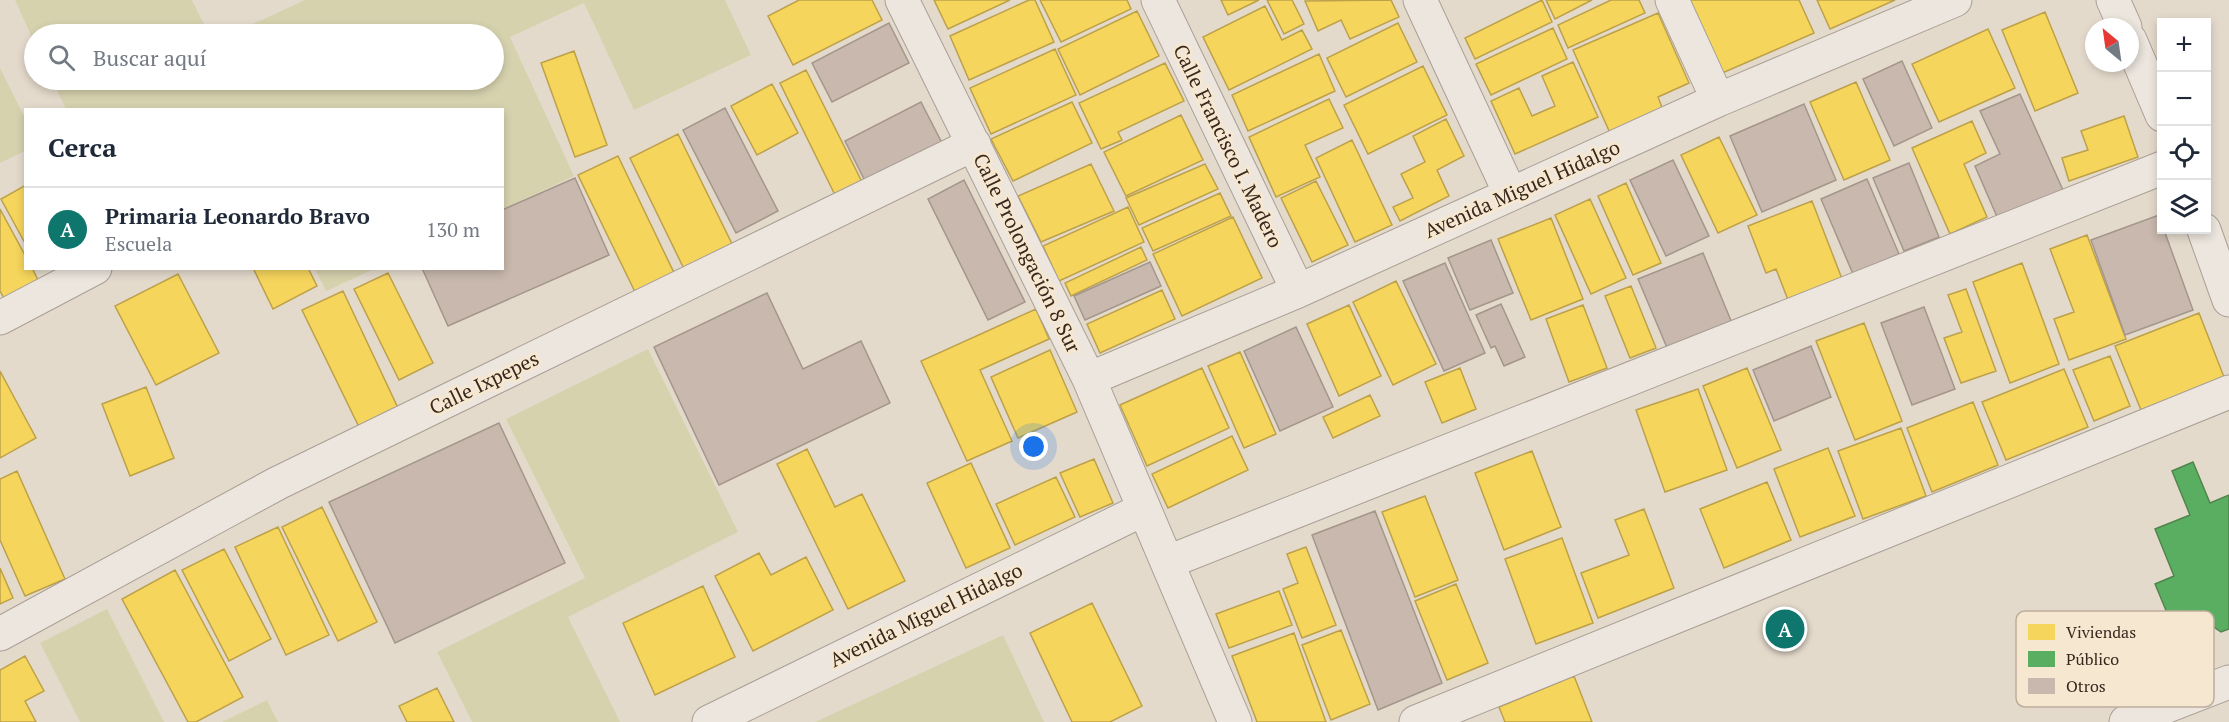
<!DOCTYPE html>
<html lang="es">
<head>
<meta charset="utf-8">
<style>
  :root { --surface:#fff; --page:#f2f2f3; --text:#1f2937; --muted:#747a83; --line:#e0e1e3; --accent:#0f766e }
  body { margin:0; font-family:"PT Serif",serif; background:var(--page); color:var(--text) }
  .controls { position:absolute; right:18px; top:18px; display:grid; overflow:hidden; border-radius:0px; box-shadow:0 3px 9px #0003 }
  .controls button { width:54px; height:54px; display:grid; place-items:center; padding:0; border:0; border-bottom:2px solid var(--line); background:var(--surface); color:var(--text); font:30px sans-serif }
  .compass { position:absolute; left:2085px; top:18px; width:54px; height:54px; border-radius:50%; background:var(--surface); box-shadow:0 3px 9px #0003; rotate:331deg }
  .you { position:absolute; left:1034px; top:447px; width:21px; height:21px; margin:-15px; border:4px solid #fff; border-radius:50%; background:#1a73e8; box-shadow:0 0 0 9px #1a73e833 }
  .badge { display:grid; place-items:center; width:39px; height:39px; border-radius:50%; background:var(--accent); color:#fff; font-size:20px; font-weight:700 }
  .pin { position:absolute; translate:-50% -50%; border:3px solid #fff; box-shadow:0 2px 6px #0006 }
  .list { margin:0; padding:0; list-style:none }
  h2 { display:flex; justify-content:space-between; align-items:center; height:78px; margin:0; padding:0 24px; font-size:26px }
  h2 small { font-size:20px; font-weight:400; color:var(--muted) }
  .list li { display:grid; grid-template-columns:39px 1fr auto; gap:18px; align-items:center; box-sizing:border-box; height:84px; padding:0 24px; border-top:2px solid var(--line) }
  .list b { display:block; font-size:22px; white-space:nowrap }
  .list p { margin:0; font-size:20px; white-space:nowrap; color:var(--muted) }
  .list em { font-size:20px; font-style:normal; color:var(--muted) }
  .icon { flex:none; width:33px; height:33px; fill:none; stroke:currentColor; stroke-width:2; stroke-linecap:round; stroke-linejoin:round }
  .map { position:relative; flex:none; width:2229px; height:722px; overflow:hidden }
  .search { position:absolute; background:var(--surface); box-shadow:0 3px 9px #0003; left:24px; top:24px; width:480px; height:66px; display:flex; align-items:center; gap:15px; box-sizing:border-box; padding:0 21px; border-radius:33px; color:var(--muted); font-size:22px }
  .panel { position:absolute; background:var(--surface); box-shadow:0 3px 9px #0003; left:24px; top:108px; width:480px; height:162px; border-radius:0px }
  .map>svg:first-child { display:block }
  .green { fill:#d7d2ae }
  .homes { fill:#f6d55c; stroke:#bda149; stroke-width:1.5 }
  .public { fill:#5aae61; stroke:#50864d; stroke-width:1.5 }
  .building { fill:#c8b8ad; stroke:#a4968b; stroke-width:1.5 }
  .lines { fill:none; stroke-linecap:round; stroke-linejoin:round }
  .minor-casing { stroke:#a99f95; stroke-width:35 }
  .minor { stroke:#ece6de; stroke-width:33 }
  .labels { text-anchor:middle; stroke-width:6; stroke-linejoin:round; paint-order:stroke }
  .street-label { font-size:20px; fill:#38271d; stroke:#f6e7d1 }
  .key { fill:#f6e7d1; stroke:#bdad9b; stroke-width:1.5 }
  .key-label { font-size:16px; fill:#38271d }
</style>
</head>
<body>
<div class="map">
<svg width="2229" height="722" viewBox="0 0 2229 722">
  <rect width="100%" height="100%" fill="#e4dacc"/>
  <path class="green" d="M15 0H192L209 34H34V42Z
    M305 0H725L751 55 634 110 584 3 510 37 574 176 503 209 502 110 66 109 52 80H494V34H231Z
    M0 68 25 118V151L0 163Z
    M315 269H374L326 291Z
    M648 349 738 532 568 617 620 722H472L437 652 585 578 506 419Z
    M107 609 164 722H80L40 643Z
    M1003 635 1044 722H815Z
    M267 700 278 722H222Z"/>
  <path class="homes" d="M799 0H872L882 20 793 65 768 16Z
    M934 0H1010L948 29Z
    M1029 0H1035L1054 42 969 80 950 36Z
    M1040 0H1127L1131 9 1061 42Z
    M1221 0H1259L1228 15Z
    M1267 0H1292L1304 24 1284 34Z
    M1391 0 1399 17 1350 39 1341 20 1318 31 1305 1Z
    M1542 0 1552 22 1475 59 1465 38Z
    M1546 0H1592L1555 19Z
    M1611 0H1639L1645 13 1568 48 1558 25Z
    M1688 0H1799L1814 33 1720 74Z
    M1817 0H1895L1830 29Z
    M1265 6 1282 40 1302 30 1312 49 1229 90 1203 37Z
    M1137 11 1159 56 1080 95 1058 49Z
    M2045 12 2078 93 2035 111 2002 30Z
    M1658 13 1689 83 1658 97 1663 110 1610 133 1573 50Z
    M1398 23 1417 62 1346 97 1327 58Z
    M1553 28 1567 59 1491 95 1476 64Z
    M1988 29 2015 88 1939 122 1912 64Z
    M1055 49 1076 95 991 134 970 88Z
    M574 51 607 145 575 157 541 63Z
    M1319 54 1335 91 1248 131 1232 95Z
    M1573 62 1598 117 1515 154 1491 101 1519 88 1532 116 1555 106 1542 76Z
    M1165 63 1184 101 1118 132 1122 140 1101 149 1079 103Z
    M1423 66 1447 115 1368 154 1344 105Z
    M806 70 863 184 836 197 780 83Z
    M1856 82 1890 160 1844 180 1810 102Z
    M772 84 798 133 757 155 731 106Z
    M1329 99 1343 128 1305 145 1320 177 1276 197 1249 137Z
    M1072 102 1092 143 1013 181 991 139Z
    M1181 115 1203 160 1126 196 1104 152Z
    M2124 116 2138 157 2069 181 2062 158 2088 150 2081 131Z
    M1446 119 1464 156 1437 170 1449 196 1400 221 1393 207 1413 198 1401 174 1425 162 1413 136Z
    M1972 121 1986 153 1964 164 1987 217 1950 234 1912 148Z
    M678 134 736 252 687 275 630 158Z
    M1719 137 1757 215 1718 233 1681 155Z
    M1352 140 1392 225 1355 242 1316 158Z
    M618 156 677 279 638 298 578 175Z
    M1091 164 1114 211 1041 242 1018 196Z
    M1205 164 1218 189 1139 225 1126 198Z
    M1316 181 1348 245 1312 262 1281 198Z
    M1626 183 1661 263 1633 275 1598 196Z
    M26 185V245L1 199Z
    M1220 193 1231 216 1153 251 1142 228Z
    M1590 199 1626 278 1591 294 1555 215Z
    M1812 201 1844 284 1790 305 1776 269 1766 273 1748 226Z
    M1128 207 1144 242 1059 281 1043 246Z
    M0 209 26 257V268H32L39 282 5 300 0 291Z
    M1233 217 1262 278 1182 316 1153 254Z
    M1551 218 1583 299 1531 320 1498 239Z
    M2087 235 2126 339 2069 360 2054 319 2074 312 2050 249Z
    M1141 247 1147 260 1071 296 1065 283Z
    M2022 263 2059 364 2010 383 1973 282Z
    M253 268H308L317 286 273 309Z
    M388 273 433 363 399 380 354 289Z
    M178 274 219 353 156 385 115 306Z
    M1396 281 1436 364 1393 385 1353 302Z
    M1631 286 1656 348 1630 358 1605 296Z
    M1966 289 1996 371 1961 383 1944 338 1962 332 1948 295Z
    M1162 290 1175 319 1100 353 1087 324Z
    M343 291 398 408 359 427 302 310Z
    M1349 305 1381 376 1339 396 1307 324Z
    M1583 305 1607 368 1569 382 1546 319Z
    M1036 309 1049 339 980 370 1012 441 967 461 921 361Z
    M2199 313 2224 377 2141 410 2115 346Z
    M1864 323 1902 421 1855 440 1816 341Z
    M1050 350 1077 412 1018 438 991 377Z
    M1240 352 1276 434 1244 448 1208 366Z
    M2110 356 2130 406 2094 421 2073 370Z
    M1202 368 1229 428 1147 466 1120 405Z
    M1460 368 1476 409 1442 423 1425 382Z
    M1747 368 1781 450 1737 468 1703 386Z
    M2064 369 2088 427 2006 460 1982 402Z
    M0 371 36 438 0 458Z
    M146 387 174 458 130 476 102 404Z
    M1698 389 1727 470 1665 492 1636 410Z
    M1370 395 1380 416 1333 438 1323 417Z
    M1973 402 1998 465 1932 492 1907 428Z
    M1901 428 1926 496 1863 519 1838 451Z
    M1232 436 1248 470 1168 508 1152 474Z
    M1828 448 1855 516 1800 537 1774 469Z
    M807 449 835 507 862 494 905 581 848 609 777 464Z
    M1532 451 1561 527 1504 550 1475 473Z
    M1094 459 1113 503 1080 517 1060 473Z
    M971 463 1010 548 966 568 927 483Z
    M17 471 65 579 25 596 0 540V479Z
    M1056 477 1075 517 1015 545 996 504Z
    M1767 482 1791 540 1724 568 1700 509Z
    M1425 496 1458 580 1415 597 1382 512Z
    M322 507 377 622 338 641 282 527Z
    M1644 509 1674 588 1598 618 1581 573 1629 555 1615 520Z
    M278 527 329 635 286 655 235 547Z
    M1562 538 1593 623 1536 644 1505 559Z
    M1306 547 1336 625 1302 638 1283 589 1298 583 1287 554Z
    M224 549 271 639 229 661 182 570Z
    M759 553 771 575 806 557 833 610 753 651 715 576Z
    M0 568 13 598 0 604Z
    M175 570 243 697 196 722H188L122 599Z
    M1456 584 1488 663 1447 680 1415 601Z
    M703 586 735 657 655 695 623 623Z
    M1279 591 1292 625 1229 648 1216 614Z
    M1092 603 1142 706 1110 722H1072L1030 633Z
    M1341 630 1370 704 1331 720 1302 645Z
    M1294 633 1326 722H1257L1232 656Z
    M25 656 44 691 25 701 36 722H0V670Z
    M1574 676 1592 722H1505L1499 707Z
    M437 688 454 722H407L399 706Z"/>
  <path class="public" d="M2193 462 2210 503 2229 495V629L2221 632 2190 611 2170 620 2155 584 2174 576 2155 529 2190 515 2172 471Z"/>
  <path class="building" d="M889 23 909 63 832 102 812 63Z
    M1902 61 1932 128 1894 146 1863 79Z
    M2020 94 2063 190 1998 219 1975 166 2000 154 1980 111Z
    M921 102 943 145 867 185 845 141Z
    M1804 104 1836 180 1762 212 1730 136Z
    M725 108 778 211 736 233 683 130Z
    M1673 160 1709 236 1666 256 1630 180Z
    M1909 163 1939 237 1904 251 1873 178Z
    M575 178 609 255 448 326 422 268H502V210Z
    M1867 179 1899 254 1853 274 1821 199Z
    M964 180 1025 302 988 320 928 199Z
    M2159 215 2162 230H2164L2193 310 2125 335 2091 240Z
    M1491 240 1513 293 1470 310 1448 258Z
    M1703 253 1732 323 1668 350 1638 279Z
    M1150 262 1161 286 1085 320 1074 296Z
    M1445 263 1485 353 1444 371 1403 281Z
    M767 293 803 369 861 341 890 403 719 485 654 347Z
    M1501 304 1525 357 1504 366 1495 346 1491 348 1476 315Z
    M1924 307 1955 389 1912 405 1881 323Z
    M1296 327 1333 407 1280 431 1244 351Z
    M1811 346 1831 397 1774 421 1753 370Z
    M499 423 565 563 395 643 329 502Z
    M1375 511 1442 683 1378 710 1312 535Z"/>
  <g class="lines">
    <defs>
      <path id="minor" d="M902 0 1089 379 1235 722
        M1158 0 1298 291
        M1420 0 1510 193
        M1672 0 1718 100
        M2113 0 2125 27
        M2130 40 2162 115
        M2204 230 2229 300
        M0 318 95 268
        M1089 379 1298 291 1718 100 1955 0
        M1168 562 2162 168
        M0 634 278 483 974 144
        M709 722 1144 509
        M1416 722 2229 392
        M2126 722 2229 682"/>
    </defs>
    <use href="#minor" class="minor-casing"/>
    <use href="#minor" class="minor"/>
  </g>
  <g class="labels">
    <g class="street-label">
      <text transform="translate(1228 146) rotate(64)" y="7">Calle Francisco I. Madero</text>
      <text transform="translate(1522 189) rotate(-24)" y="7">Avenida Miguel Hidalgo</text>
      <text transform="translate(1027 253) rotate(64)" y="7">Calle Prolongación 8 Sur</text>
      <text transform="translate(484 383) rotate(-26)" y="7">Calle Ixpepes</text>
      <text transform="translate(926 615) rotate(-26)" y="7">Avenida Miguel Hidalgo</text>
    </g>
  </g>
  <rect x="2016" y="611" width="198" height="96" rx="9" class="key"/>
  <rect x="2028" y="624" width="27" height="16" fill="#f6d55c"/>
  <rect x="2028" y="651" width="27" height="16" fill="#5aae61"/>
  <rect x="2028" y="678" width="27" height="16" fill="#c8b8ad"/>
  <g class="key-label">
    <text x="2066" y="638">Viviendas</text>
    <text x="2066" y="665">Público</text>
    <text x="2066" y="692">Otros</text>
  </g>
</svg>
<div class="controls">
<button>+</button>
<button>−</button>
<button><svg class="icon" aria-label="locate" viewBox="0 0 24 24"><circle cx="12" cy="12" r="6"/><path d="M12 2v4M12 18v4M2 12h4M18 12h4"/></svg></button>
<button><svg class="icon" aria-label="layers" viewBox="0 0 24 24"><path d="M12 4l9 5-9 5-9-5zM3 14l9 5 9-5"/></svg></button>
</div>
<svg class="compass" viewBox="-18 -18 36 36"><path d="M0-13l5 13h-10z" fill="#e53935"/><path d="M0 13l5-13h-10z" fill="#747a83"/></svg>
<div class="you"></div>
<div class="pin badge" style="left:1785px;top:629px">A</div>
<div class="search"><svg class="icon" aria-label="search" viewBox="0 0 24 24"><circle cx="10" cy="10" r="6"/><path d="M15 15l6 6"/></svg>Buscar aquí</div>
<section class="panel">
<h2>Cerca<small></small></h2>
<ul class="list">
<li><span class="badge">A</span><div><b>Primaria Leonardo Bravo</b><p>Escuela</p></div><em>130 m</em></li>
</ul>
</section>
</div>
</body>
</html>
